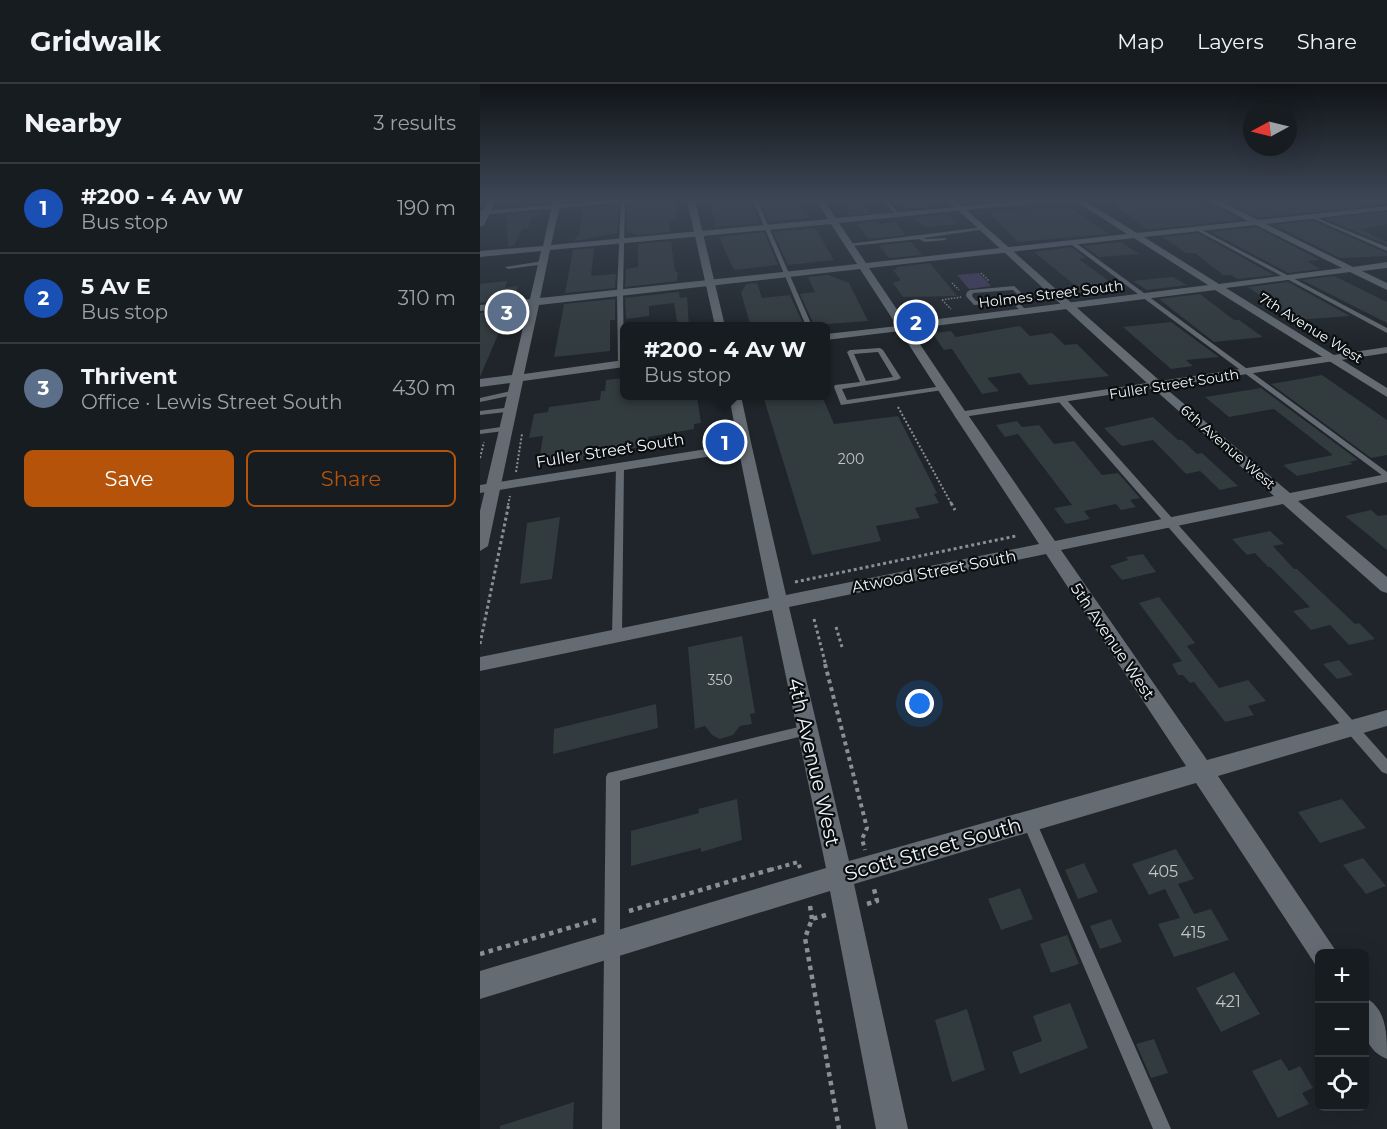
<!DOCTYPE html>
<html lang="en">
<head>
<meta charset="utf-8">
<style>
  :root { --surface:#171c20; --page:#202529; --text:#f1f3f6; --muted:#9ea1a5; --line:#363a3e; --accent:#b45309 }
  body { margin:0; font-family:Montserrat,sans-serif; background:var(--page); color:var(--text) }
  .controls { position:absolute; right:18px; bottom:18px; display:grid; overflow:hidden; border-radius:9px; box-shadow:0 6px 24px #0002 }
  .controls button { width:54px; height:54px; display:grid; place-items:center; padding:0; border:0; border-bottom:2px solid var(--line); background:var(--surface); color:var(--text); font:30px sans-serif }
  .compass { position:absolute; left:763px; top:18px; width:54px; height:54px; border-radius:50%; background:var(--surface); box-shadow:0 6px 24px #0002; rotate:263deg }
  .you { position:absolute; left:440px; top:620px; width:21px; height:21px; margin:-15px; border:4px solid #fff; border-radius:50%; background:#1a73e8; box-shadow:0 0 0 9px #1a73e833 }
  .badge { display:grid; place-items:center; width:39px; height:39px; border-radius:50%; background:var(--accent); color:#fff; font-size:20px; font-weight:700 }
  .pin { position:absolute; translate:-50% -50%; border:3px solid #fff; box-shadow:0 2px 6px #0006 }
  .popup { position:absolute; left:140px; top:238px; width:210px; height:78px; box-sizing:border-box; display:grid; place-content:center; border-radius:9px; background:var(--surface); filter:drop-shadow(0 2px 4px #0005); font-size:20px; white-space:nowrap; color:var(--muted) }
  .popup b { font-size:22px; color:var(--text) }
  .popup::after { content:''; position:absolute; left:50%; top:100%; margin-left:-12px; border:12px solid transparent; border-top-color:var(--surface) }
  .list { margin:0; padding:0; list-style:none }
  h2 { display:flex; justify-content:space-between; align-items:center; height:78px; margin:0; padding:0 24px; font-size:26px }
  h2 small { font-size:20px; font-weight:400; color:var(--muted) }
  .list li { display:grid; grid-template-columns:39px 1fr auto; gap:18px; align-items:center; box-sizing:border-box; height:90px; padding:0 24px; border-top:2px solid var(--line) }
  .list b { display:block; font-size:22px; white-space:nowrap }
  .list p { margin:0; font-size:20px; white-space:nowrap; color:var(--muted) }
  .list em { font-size:20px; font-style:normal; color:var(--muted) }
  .actions { display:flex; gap:12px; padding:18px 24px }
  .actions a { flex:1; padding:14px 0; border:2px solid var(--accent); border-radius:9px; text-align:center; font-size:21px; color:var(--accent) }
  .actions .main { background:var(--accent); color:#fff }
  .icon { flex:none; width:33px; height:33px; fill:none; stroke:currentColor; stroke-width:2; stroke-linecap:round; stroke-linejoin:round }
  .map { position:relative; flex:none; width:907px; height:1045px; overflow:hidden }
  header { display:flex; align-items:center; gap:36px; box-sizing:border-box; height:84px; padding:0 30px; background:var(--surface); border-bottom:2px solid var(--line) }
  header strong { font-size:28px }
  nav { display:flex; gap:33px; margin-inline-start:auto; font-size:21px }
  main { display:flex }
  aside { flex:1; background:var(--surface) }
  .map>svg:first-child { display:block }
  .green { fill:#433d60 }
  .building { fill:#323b3e }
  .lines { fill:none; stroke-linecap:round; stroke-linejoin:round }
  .path-far4 { stroke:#8a8f93; stroke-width:1.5; stroke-dasharray:1.5 1.5; stroke-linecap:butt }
  .path-far3 { stroke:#8a8f93; stroke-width:2; stroke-dasharray:2 2; stroke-linecap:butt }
  .path-far2 { stroke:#8a8f93; stroke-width:3; stroke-dasharray:3 3; stroke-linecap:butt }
  .path-far1 { stroke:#8a8f93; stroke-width:4; stroke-dasharray:4 4; stroke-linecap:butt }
  .path { stroke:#8a8f93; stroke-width:4.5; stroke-dasharray:4.5 4.5; stroke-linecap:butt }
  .lane { fill:#646b72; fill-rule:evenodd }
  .street { fill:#646b72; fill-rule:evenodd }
  .secondary { fill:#646b72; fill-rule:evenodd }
  .labels { text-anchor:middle; stroke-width:4.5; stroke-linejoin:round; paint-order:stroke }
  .far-street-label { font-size:14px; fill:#f0f5f8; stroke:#0b0e10 }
  .number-label { font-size:14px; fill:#c0c6ca }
  .street-label { font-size:16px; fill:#f0f5f8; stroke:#0b0e10 }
  .near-number-label { font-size:16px; fill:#c0c6ca }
  .near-street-label { font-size:20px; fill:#f0f5f8; stroke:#0b0e10 }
</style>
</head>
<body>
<header>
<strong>Gridwalk</strong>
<nav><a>Map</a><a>Layers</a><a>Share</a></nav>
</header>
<main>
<aside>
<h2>Nearby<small>3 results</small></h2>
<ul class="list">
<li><span class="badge" style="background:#1a4fb4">1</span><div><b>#200 - 4 Av W</b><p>Bus stop</p></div><em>190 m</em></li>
<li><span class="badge" style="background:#1a4fb4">2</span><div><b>5 Av E</b><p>Bus stop</p></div><em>310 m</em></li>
<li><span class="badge" style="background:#5c6f8a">3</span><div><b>Thrivent</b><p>Office · Lewis Street South</p></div><em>430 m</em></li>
</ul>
<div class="actions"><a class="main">Save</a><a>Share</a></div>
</aside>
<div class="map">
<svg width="907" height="1045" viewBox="0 0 907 1045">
  <rect width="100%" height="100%" fill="#1f252a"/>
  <path class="green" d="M499 189 511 202 489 205 477 191Z"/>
  <path class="building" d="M230 116H271L280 139 235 143Z
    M279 116H318L330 134 289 138Z
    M649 116H710L725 123 735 122 760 136 671 145 665 144 631 118Z
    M826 116H907V120L778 134 752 121Z
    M196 117 197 131H195L196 137 189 138 190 148 158 151 147 148V120Z
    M454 117 459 122 425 125 418 120Z
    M382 119 391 129 369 131 367 129 371 128 364 120Z
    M139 121 137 149 95 157 96 152 99 151 103 124Z
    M588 123 629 150 538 158 510 129Z
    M59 128V132L51 134 48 144 42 145 34 162 28 163 26 131Z
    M907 128V140L880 145 907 158V161L846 135Z
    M468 130 478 140 444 143 434 134Z
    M398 137 400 140 415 138 425 151 389 155 376 140Z
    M833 137 907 169V172L860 174 794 141Z
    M776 143 840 176 827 177 840 185 808 189 731 148Z
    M335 144 354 176 308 181 293 148Z
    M284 148 298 181 254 186 239 153Z
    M718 149 794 191 757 195 751 191H743L715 169H706L683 153Z
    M191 157 195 187 198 188 197 197 145 203 146 185 158 183V160Z
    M431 158 442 171 409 174 399 161Z
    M641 158 659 170 619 173 604 162Z
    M591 163 606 174 599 175 641 206 600 210 591 198 554 168Z
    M114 164 111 192 136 190 135 204 85 209 93 166Z
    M450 179 477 212 423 213 413 199 421 196 413 186 417 185 416 183Z
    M348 191 369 199 388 237 334 241 320 210 335 208 328 193Z
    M854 192 907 218V239L822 196Z
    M693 193 707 201 667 206 653 197Z
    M27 197 25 204 38 202 35 215 0 219V200Z
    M808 198 870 232 816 236 768 203Z
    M277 199 282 214 310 211 324 242 311 243 309 239 271 243 261 209 266 200Z
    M199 208 200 214 207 213 209 243H198L194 219 169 222V232L146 235 145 214Z
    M720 210 754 236H759L783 253 734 258 679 215Z
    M135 215V236H130V267L74 273 84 220Z
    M32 226 29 239H23L0 293V229Z
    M691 238 739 273 706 276 713 282 691 285 643 243Z
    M540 242 550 252 572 249 585 261 597 260 629 292 549 301 540 289 507 294 519 307 502 310 472 265 464 266 452 249 471 247 476 253Z
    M842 291 907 336V371L891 374 791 300Z
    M144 294V312H217L221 339 214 340V345L168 353V362L103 372V376L93 377 67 379 68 374 59 376 63 352 49 354 54 330 68 328 69 323 120 316 121 307H125L126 296Z
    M781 304 878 376 869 378 873 380 817 392 803 381 853 371 794 325 749 333 725 313Z
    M283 312H342L354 340 418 332 457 409 454 410 459 419 435 424 440 434 396 442 401 457 332 471Z
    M673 333 698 356H702L717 370 722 369 758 402 740 406 720 387 706 390 673 356 642 362 624 344Z
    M537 337 542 343 559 341 574 360 594 357 622 391 638 389 660 414 650 416 656 423 641 426 636 420 604 427 610 435 586 440 574 424 592 421 538 350 525 353 516 341Z
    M891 426 898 432 907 431V466L865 432Z
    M80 433 72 495 40 500 47 439Z
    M790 447 804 460 793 462 814 485H817L875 540 879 539 895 555 869 561 850 541 831 546 813 527 830 523 790 483H788L775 469 767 471 752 455Z
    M663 470 676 488 642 496 630 482 648 476 646 473Z
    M679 513 715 559 707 562 739 604 768 596 786 617 768 622 774 631 745 638 714 598 710 599 703 591H698L692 580 702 577 659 519Z
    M262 552 275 629 270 630 272 640 260 642 253 651 240 655 232 651 225 642 215 645 208 563Z
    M859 576 873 591 857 595 843 580Z
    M176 620 178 644 73 670 74 645Z
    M257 715 262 756 221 768V764L151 782V747L219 729 218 725Z
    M862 715 886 744 840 759 818 728Z
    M696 765 714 795 698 800 714 830 731 825 749 856 694 873 678 840 700 834 685 805 669 811 652 780Z
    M883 774 906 802 886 810 863 781Z
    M604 779 618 808 598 815 585 786Z
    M540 804 553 835 521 846 508 815Z
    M631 835 642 858 620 865 610 842Z
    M587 851 599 880 571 889 560 860Z
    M754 888 780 930 741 948 716 904Z
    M590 919 608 964 540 990 532 968 562 957 553 932Z
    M487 925 505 986 472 998 455 936Z
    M674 955 688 989 671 994 656 960Z
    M801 975 809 987 820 982 833 1004 822 1009 829 1020 798 1034 772 987Z
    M94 1018 93 1045H20V1042Z"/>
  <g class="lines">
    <path class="path-far4" d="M501 189 509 197
      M472 199 479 206
      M462 216 481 213
      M462 216 471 225"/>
    <path class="path-far3" d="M418 323 472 421
      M0 374 4 358
      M36 388 42 350
      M28 421 30 412"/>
    <path class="path-far2" d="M471 419 475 426
      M315 498 536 452
      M334 535 346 582
      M356 543 362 563
      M0 560 29 419"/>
    <path class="path-far1" d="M345 580 387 744 382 755 385 766
      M290 786 318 778 320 784"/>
    <path class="path" d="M387 820 397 817 393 801
      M330 822 332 835
      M149 827 296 784
      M346 831 332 835 325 854 359 1045
      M0 870 116 836"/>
    <path class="lane" d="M141 116H145L143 208 144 280 141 282 138 280 137 208Z
      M273 116H277L332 242H326Z
      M403 116H407L421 132H417Z
      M832 132 907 163V167L832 134Z
      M504 143 506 145 444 154 446 155 467 154 465 156 445 158 439 155 371 162 368 160Z
      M720 145 907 244V249L718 147Z
      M592 159H596L907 388V395L592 161Z
      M63 177 65 180 28 185 25 183Z
      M534 202 547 214 537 217 547 227V229H543L531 218 494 221 486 212 487 208 490 206ZM533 206 540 213 496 217 492 212 493 209Z
      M400 264 403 266 421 294 417 296 362 305 367 316 463 302 467 304 463 306 361 321 354 303 355 301 380 298 367 268 370 266ZM398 268 413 293 386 297 374 270Z
      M36 306 40 308 39 310 0 318V314Z
      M579 314H585L907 675V690L902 688 579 318Z
      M32 323H35V327L0 331V327Z
      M28 342 32 344 31 346 0 350V346Z
      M140 380 144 383 142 551 141 554H133L132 551 136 383Z
      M327 641 331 642 333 646 331 650 327 651 140 697V1045H122L126 693 128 689Z
      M549 731 554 733 556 737 691 1045H673L542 737 544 733Z"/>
    <path class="street" d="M8 116H16L4 141 0 143V133Z
      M73 116H81L71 161 348 135 336 116H344L356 134 553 116H581L359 139 386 179 647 150 594 116H603L657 149 768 137 728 116H738L778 136 907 122V126L786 140 873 183 907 178V184L882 187 907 199V206L870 188 746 204 907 304V313L735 206 423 246 419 245 380 185 59 221 44 290 144 276V283L43 297 8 462 0 467V427L30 299 0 303V295L32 291 48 222 0 227V221L50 215 61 167 0 173V167L63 162ZM351 140 377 180 60 214 70 166ZM776 141 862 184 739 200 664 153ZM654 154 728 201 426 239 389 184Z
      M678 298 810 409 907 390V398L818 417 907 493V509L901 507 803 420 581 466 727 676 907 626V642L738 692 858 870H840V881L835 880 716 699 374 800 428 1045H396L350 807 0 915V887L346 784 292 526 0 587V573L289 514 258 363 265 359 272 363 306 511 559 460 474 331 481 327 486 328 575 457 794 412 674 305 672 302ZM566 470 706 682 369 777 309 523Z
      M884 913C907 924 907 950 907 975 880 964 884 938 884 913Z"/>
    <path class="secondary" d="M133 116H165L0 131V127Z
      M207 116H215L245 242H235Z
      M467 116H475L680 297 907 263V269L476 334 420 247 346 256V250L427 241 485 327 667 299Z
      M249 312H261L272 363 270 366 0 409V401L258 360Z"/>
  </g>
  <linearGradient id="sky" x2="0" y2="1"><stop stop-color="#111417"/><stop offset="0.44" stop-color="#3c4655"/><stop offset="1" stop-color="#3c4655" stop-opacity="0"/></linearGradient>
  <rect width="907" height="262" fill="url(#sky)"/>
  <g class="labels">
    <g class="far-street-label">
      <text transform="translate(571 210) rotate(-7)" y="5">Holmes Street South</text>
      <text transform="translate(831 244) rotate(32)" y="5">7th Avenue West</text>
      <text transform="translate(694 300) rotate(-9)" y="5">Fuller Street South</text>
      <text transform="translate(748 363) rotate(41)" y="5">6th Avenue West</text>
    </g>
    <g class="number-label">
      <text x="371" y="380">200</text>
      <text x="240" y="601">350</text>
    </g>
    <g class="street-label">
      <text transform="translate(130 366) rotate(-9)" y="6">Fuller Street South</text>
      <text transform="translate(454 487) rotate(-11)" y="6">Atwood Street South</text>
      <text transform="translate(633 557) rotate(56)" y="6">5th Avenue West</text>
    </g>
    <g class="near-number-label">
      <text x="683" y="793">405</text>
      <text x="713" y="854">415</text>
      <text x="748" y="923">421</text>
    </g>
    <g class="near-street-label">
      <text transform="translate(334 678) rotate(77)" y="7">4th Avenue West</text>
      <text transform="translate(453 765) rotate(-16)" y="7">Scott Street South</text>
    </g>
  </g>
</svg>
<div class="controls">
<button>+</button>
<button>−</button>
<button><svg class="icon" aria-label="locate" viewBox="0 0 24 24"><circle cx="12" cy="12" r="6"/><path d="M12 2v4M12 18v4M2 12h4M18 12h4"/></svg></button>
</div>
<svg class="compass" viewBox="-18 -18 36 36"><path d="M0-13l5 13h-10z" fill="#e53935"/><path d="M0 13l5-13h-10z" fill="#9ea1a5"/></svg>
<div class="you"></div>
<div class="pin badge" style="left:245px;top:358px;background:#1a4fb4">1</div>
<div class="popup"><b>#200 - 4 Av W</b>Bus stop</div>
<div class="pin badge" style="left:436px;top:238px;background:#1a4fb4">2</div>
<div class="pin badge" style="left:27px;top:228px;background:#5c6f8a">3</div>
</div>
</main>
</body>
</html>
